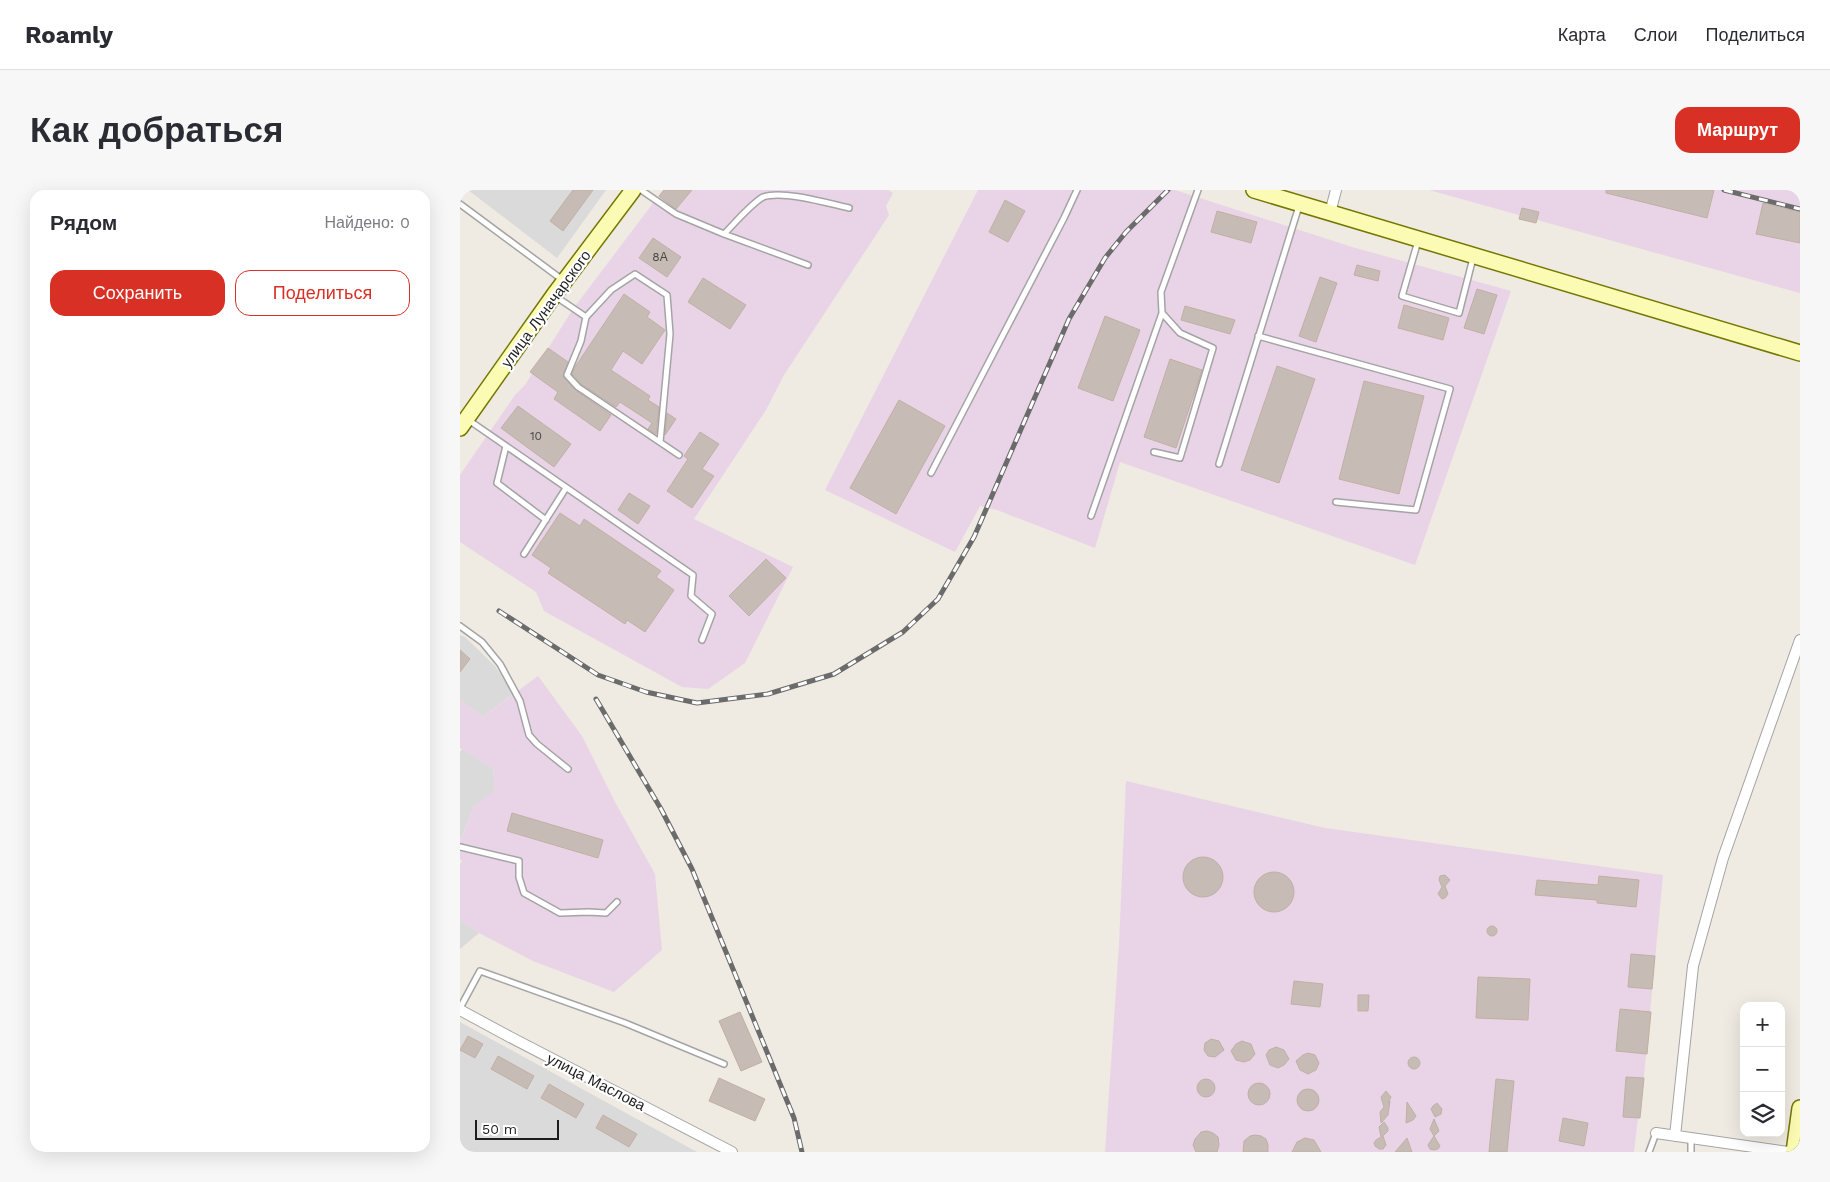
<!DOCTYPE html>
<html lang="ru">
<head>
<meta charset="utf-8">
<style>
  :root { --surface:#fff; --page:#f7f7f7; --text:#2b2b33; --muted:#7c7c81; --line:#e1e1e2; --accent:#d93025 }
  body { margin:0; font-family:"Work Sans",sans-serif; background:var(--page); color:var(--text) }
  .controls { position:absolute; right:15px; bottom:15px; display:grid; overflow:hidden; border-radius:10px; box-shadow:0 5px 20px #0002 }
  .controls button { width:45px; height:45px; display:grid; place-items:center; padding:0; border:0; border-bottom:1px solid var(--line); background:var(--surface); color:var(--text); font:25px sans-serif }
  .scale { position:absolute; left:15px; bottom:12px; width:84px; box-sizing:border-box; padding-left:5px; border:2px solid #1d1d1d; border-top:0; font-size:14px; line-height:18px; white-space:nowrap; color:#1d1d1d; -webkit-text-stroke:4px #fff; paint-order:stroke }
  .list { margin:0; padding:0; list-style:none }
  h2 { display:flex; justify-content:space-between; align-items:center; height:65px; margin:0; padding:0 20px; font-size:21px }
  h2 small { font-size:16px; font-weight:400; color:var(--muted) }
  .actions { display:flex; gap:10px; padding:15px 20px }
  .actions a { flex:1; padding:11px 0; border:1px solid var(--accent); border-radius:15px; text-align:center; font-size:18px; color:var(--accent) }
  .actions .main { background:var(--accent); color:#fff }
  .icon { flex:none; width:28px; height:28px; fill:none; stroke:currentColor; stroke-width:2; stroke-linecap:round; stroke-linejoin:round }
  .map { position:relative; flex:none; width:1340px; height:962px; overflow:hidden; border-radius:15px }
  header { display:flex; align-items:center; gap:30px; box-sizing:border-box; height:70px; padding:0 25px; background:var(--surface); border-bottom:1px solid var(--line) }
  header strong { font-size:24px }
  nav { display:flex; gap:28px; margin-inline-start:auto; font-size:18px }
  .intro { display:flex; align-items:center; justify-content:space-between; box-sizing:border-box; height:120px; padding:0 30px }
  h1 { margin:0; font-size:35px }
  .button { padding:12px 22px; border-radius:15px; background:var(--accent); color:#fff; font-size:18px; font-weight:700 }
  main { display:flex; gap:30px; padding:0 30px }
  aside { flex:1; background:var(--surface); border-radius:15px; box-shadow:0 5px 20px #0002 }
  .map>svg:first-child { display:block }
  .residential { fill:#dbdada }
  .industrial { fill:#e8d4e6 }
  .building { fill:#c7bcb5; stroke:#c1afa4 }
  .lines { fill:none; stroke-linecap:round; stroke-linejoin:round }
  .service-casing { stroke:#a4a4a4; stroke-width:8 }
  .minor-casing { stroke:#a4a4a4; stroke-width:12 }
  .secondary-casing { stroke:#747800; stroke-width:18 }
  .service { stroke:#fff; stroke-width:5 }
  .minor { stroke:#fff; stroke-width:10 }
  .secondary { stroke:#fcfbb3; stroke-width:15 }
  .rail-casing { stroke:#6b6b6b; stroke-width:5 }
  .rail { stroke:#fff; stroke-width:3; stroke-dasharray:9; stroke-linecap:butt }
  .labels { text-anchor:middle; stroke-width:4.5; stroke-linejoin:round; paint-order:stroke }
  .number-label { font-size:12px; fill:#484543 }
  .street-label { font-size:15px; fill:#1d1d1d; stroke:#fff }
</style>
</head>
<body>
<header>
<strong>Roamly</strong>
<nav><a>Карта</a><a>Слои</a><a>Поделиться</a></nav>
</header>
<div class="intro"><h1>Как добраться</h1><a class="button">Маршрут</a></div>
<main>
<aside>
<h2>Рядом<small>Найдено: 0</small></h2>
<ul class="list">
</ul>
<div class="actions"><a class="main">Сохранить</a><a>Поделиться</a></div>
</aside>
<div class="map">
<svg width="1340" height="962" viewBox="0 0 1340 962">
  <rect width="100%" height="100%" fill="#efeae2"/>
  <path class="residential" d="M8 0H146L97 68Z
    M0 445 5 447 35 476 53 504 23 527 0 510Z
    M2 559 33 578 35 602 14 616 0 651V562Z
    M0 730 19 743 0 759Z
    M0 832 237 962H0Z"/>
  <path class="industrial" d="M203 0H428L433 3 426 16 429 25 324 185 306 220 234 329 333 377 285 473 248 499 222 497 84 421 76 402 0 352V285L55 205 65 195 113 119Z
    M518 0H715L892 57 1051 101 955 375 660 272 635 358 537 320 520 316 495 362 365 300Z
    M969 0H1340V103L1196 63Z
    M78 486 122 546 155 612 195 684 202 760 154 802 73 771 19 743 0 730V674L2 671 0 669V652L14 616 35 601 33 578 0 558V510L23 527Z
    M666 591 865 638 1203 685 1180 928H1178L1174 962H645L659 755Z"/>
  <path class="building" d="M113 0H133L103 41 90 31Z
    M204 0H232L216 19 199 6Z
    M1146 0H1254L1247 28 1146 3Z
    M545 10 565 21 548 52 529 42Z
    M1303 13 1340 22V53L1296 44Z
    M1062 18 1079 22 1076 33 1059 29Z
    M757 21 797 32 791 53 751 42Z
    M193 48 221 67 207 87 179 68Z
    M897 75 920 81 918 91 894 85Z
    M860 87 877 93 856 152 839 146Z
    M243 88 286 115 270 139 228 112Z
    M1017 99 1037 105 1024 144 1004 138Z
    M164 104 190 122 187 127 205 140 182 174 163 161 151 180 190 206 188 210 199 217 196 244 188 239 192 233 160 212 156 217 121 194 112 184 115 177Z
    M944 115 989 128 983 150 938 138Z
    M725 116 775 130 770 144 721 130Z
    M645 126 680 140 653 211 618 198Z
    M88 158 108 172 103 186 115 200 151 225 140 241 94 209 98 202 70 182Z
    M710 169 742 180 716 258 684 247Z
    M817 176 855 189 819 293 781 280Z
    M904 191 964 206 939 304 879 289Z
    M439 210 485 236 436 324 390 298Z
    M58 216 111 254 94 277 41 238Z
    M207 223 216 229 205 245Z
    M240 242 259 254 242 279 254 286 232 318 207 301 228 269 224 266Z
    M169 303 190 316 178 334 158 320Z
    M100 323 120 336 124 329 201 381 196 387 214 400 185 442 167 430 165 434 88 383 91 378 72 365Z
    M306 369 326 388 289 426 269 406Z
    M0 460 10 469 0 482Z
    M52 623 143 650 138 668 47 641Z
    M723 687a20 20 0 1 1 40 0a20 20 0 1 1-40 0Z
    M794 702a20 20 0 1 1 40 0a20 20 0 1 1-40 0Z
    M985 685 990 690 985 696 988 704 985 708 982 709 978 704 982 697 979 690 980 686Z
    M1139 686 1179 690 1176 717 1137 713V710L1075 705 1077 690 1138 695Z
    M1027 741a5 5 0 1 1 10 0a5 5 0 1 1-10 0Z
    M1171 764 1195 766 1192 799 1168 797Z
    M1018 787 1070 789 1068 830 1016 828Z
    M834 791 863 794 860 817 831 814Z
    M898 805H909L908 821H898Z
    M1160 819 1191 822 1187 864 1156 861Z
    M280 822 302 872 281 881 259 831Z
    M8 846 23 854 15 868 0 860Z
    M751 849 759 851 764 860 755 867 748 866 744 860 745 853Z
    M782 851 791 854 795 864 790 870 784 872 776 870 771 861 776 854Z
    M816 857 824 860 829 869 824 875 818 878 810 875 806 865 809 860Z
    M848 863 855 865 859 873 856 880 848 884 840 880 836 871 843 865Z
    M38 866 74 886 67 899 31 879Z
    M948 873a6 6 0 1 1 12 0a6 6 0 1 1-12 0Z
    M1166 887 1184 888 1180 928 1163 927Z
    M259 888 305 909 295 931 249 911Z
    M1036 889 1054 891 1047 962H1029Z
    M737 898a9 9 0 1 1 18 0a9 9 0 1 1-18 0Z
    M788 904a11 11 0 1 1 22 0a11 11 0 1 1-22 0Z
    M89 894 124 914 116 928 81 908Z
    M837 910a11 11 0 1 1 22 0a11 11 0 1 1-22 0Z
    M926 901 931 907 928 913 930 911 928 925 921 933 920 922 924 917 921 907Z
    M947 912 956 926 953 930 946 933Z
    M977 913 982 919 981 924 975 927 971 919 973 916Z
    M143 925 177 944 169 957 136 938Z
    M1103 928 1128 933 1124 956 1099 951Z
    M974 929 979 941 974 946 970 939Z
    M924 932 928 938V941L923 946 926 955 923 959H919L915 956 914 953 916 950 921 947 919 937Z
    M747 941 753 943 758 947 759 955 757 962H736L733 955 735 949 741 942Z
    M795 945 801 946 806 949 808 955V962H783L784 951 790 946Z
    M974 946 980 956 978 959 974 960 970 959 968 955Z
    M845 948 854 950 861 962H832L837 952Z
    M947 948 952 962H935Z"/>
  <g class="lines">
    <defs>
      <path id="service" d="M181 0 216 24 264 44 348 75
        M0 14 104 91
        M264 44C275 33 290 15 303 7 323 0 367 13 389 18
        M958 51 942 106 999 123 1013 68
        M95 106 126 127 121 151 107 185 118 197 219 265
        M126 127 151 100 175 84 207 105 210 144 200 252
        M798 146 990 199 956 320 876 312
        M7 229 233 385 231 406 252 424 242 450
        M46 256 37 293 86 330
        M694 262 720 268 753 158 720 143 702 123
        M759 274 839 16
        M471 283 604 28 617 0
        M631 326 702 123 701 102 738 0
        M64 364 106 298
        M0 436 22 452 40 474 60 511 69 545 77 554 108 579
        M0 657 59 671V687L64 703 100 723 128 722 146 723 157 712
        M0 818 20 781 165 833 264 874
        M1231 948V962
        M1189 962 1196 943"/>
      <path id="minor" d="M870 23 876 0
        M0 820 50 847 272 962
        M1196 943 1328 962
        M1215 946 1233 776 1263 668 1340 450"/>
      <path id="secondary" d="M794 0 1340 163
        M0 238 94 105 173 0
        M1334 962 1340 918"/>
    </defs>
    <use href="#service" class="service-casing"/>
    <use href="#minor" class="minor-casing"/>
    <use href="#secondary" class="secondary-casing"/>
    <use href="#service" class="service"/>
    <use href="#minor" class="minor"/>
    <use href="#secondary" class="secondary"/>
    <defs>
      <path id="rail" d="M1264 0 1340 19
        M39 421 138 485 186 502 237 513 308 504 374 484 443 442 478 409 514 347 609 129 645 68 666 42 708 0
        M136 509 201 619 232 679 334 928 342 962"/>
    </defs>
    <use href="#rail" class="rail-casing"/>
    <use href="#rail" class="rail"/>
  </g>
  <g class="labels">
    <g class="number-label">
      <text x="200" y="71">8А</text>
      <text x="76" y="250">10</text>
    </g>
    <g class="street-label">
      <text transform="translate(86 119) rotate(-54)" y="5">улица Луначарского</text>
      <text transform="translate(136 892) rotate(27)" y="5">улица Маслова</text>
    </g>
  </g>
</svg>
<div class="controls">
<button>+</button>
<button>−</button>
<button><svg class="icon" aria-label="layers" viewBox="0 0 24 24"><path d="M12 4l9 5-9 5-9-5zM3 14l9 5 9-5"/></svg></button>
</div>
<div class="scale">50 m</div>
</div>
</main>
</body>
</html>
